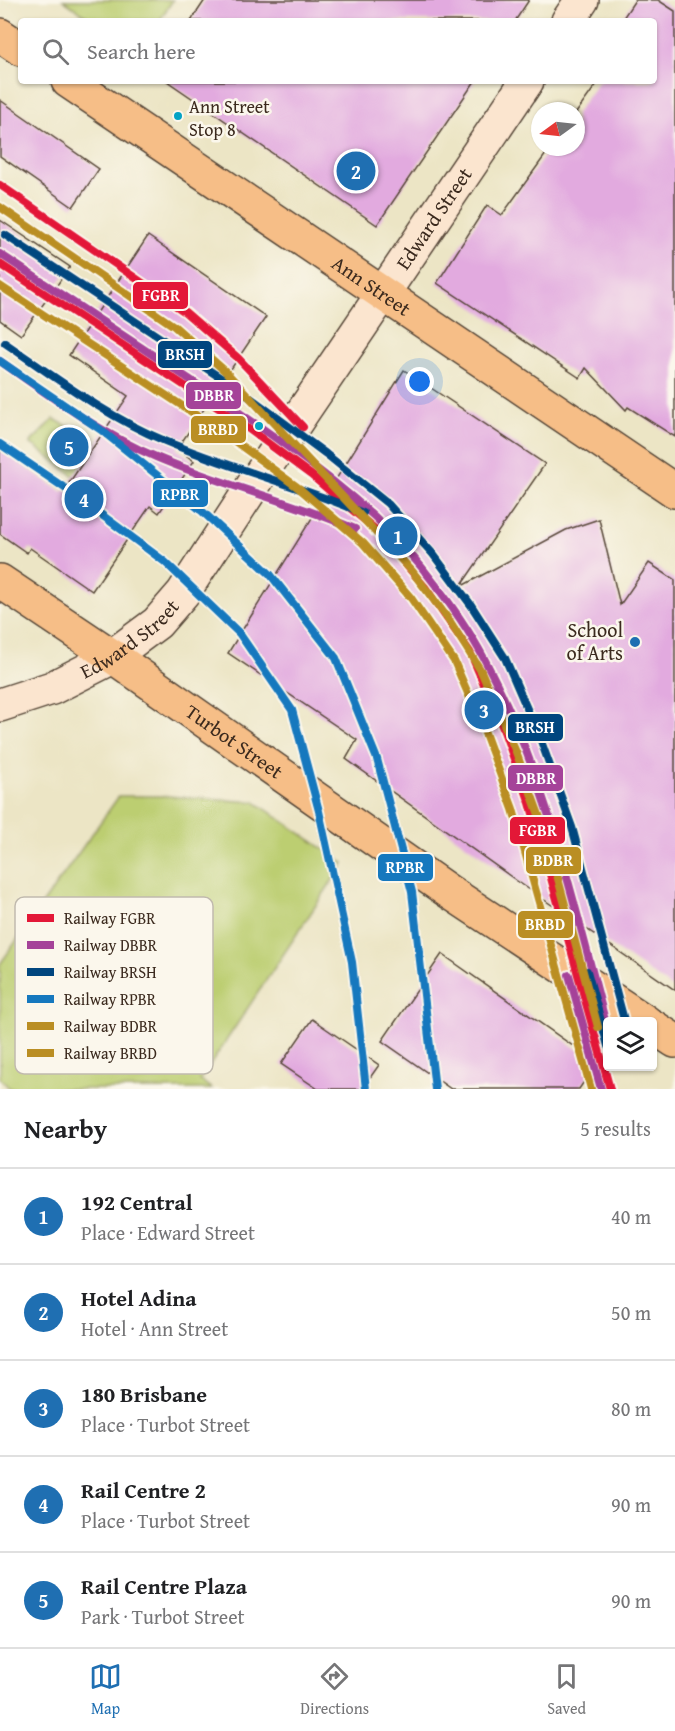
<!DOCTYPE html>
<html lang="en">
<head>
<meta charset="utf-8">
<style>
  :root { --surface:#fff; --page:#f6f6f6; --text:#202124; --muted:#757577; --line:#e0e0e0; --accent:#1f6fb2 }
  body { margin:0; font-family:"Gentium Book Plus",serif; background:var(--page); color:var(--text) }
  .controls { position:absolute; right:18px; bottom:18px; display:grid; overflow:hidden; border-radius:6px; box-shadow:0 2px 4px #0004 }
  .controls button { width:54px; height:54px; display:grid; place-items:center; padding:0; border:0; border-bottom:2px solid var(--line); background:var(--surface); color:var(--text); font:30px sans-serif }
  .compass { position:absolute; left:531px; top:102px; width:54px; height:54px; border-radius:50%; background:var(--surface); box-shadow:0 2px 4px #0004; rotate:255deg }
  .you { position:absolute; left:420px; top:382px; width:21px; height:21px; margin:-15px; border:4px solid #fff; border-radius:50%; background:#1a73e8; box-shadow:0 0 0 9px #1a73e833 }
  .badge { display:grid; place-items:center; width:39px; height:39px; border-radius:50%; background:var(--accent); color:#fff; font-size:20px; font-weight:700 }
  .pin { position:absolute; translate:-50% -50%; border:3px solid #fff; box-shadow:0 2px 6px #0006 }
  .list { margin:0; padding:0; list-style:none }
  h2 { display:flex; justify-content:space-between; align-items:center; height:78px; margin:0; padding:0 24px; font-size:26px }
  h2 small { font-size:20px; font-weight:400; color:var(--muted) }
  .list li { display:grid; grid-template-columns:39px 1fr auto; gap:18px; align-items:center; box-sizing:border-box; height:96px; padding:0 24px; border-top:2px solid var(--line) }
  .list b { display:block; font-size:22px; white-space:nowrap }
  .list p { margin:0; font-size:20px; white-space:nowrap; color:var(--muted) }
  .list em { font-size:20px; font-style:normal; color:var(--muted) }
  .icon { flex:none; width:33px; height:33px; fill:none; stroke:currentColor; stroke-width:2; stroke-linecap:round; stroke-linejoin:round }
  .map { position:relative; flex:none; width:675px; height:1089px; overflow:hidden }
  .search { position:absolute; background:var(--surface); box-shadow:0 2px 4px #0004; left:18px; right:18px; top:18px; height:66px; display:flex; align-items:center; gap:15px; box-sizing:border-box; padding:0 21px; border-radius:6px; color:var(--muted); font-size:22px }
  .sheet { height:558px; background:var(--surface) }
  nav { display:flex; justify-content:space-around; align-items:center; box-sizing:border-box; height:84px; border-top:2px solid var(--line); background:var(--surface); font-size:16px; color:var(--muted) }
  nav a { display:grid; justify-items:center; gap:3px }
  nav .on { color:var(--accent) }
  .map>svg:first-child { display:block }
  .green { fill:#bcce71; stroke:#7c7c48; stroke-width:1.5 }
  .building { fill:#e2aadf }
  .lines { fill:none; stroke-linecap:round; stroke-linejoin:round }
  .secondary-casing { stroke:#564637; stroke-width:36 }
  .primary-casing { stroke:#564637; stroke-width:36 }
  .secondary { stroke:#fbe5cf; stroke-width:33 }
  .primary { stroke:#f6be87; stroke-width:33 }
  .rail-1-casing { stroke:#fbf7ec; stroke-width:12 }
  .rail-2-casing { stroke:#fbf7ec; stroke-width:12 }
  .rail-3-casing { stroke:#fbf7ec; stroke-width:12 }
  .rail-4-casing { stroke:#fbf7ec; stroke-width:12 }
  .rail-5-casing { stroke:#fbf7ec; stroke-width:12 }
  .rail-6-casing { stroke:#fbf7ec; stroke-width:12 }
  .rail-1 { stroke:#e31837; stroke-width:8 }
  .rail-2 { stroke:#a54399; stroke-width:8 }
  .rail-3 { stroke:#00467f; stroke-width:8 }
  .rail-4 { stroke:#1578be; stroke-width:8 }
  .rail-5 { stroke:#ba8e23; stroke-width:8 }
  .rail-6 { stroke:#ba8e23; stroke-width:8 }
  .bus-dot { fill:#03a3c5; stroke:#fbf7ec; stroke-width:2 }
  .poi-dot { fill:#1f6fb2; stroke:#fbf7ec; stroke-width:2 }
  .labels { text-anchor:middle; stroke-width:5; stroke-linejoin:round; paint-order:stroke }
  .bus-label { font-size:18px; fill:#3b2a1e; stroke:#fbf7ec; text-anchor:start }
  .street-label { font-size:20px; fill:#3b2a1e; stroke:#fbf7ec }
  .poi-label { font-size:20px; fill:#3b2a1e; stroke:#fbf7ec; text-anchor:end }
  .key { fill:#fbf7ec; stroke:#c1baae; stroke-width:1.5 }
  .key-label { font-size:16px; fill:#3b2a1e }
  .line-badge { stroke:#fbf7ec; stroke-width:2 }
  .badge-label { font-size:16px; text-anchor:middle; font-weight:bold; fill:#fff }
</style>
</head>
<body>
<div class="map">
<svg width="675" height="1089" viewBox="0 0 675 1089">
  <rect width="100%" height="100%" fill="#fbf7ec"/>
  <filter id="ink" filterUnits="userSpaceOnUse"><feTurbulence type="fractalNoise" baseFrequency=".0167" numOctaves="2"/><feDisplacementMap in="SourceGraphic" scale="12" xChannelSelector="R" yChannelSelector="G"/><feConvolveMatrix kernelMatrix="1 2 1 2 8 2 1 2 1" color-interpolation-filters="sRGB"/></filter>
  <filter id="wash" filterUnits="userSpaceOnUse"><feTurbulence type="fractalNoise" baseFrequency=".008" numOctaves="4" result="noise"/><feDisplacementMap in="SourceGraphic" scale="24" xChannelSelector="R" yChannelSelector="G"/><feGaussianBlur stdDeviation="1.35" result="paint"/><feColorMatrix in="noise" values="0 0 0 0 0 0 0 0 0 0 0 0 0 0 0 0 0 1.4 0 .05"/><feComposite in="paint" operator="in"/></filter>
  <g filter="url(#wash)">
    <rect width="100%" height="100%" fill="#ece5c5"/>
    <path class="green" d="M63 0H173L159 21H93Z
      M54 419 111 450 74 476 30 443Z
      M119 796H166L255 802 344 863 200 1080 212 1089H10L0 1078V964Z"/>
    <g id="blocks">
      <path class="building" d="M205 0H529L515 21H191Z
        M635 0H658L675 11V437L628 407 626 410 586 368 580 378 437 283 487 205 502 215 551 147H576V113L599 81H654V21H621Z
        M167 81H475L377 225Z
        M0 100 99 169 73 207 0 156Z
        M0 220 70 267 21 335 0 320Z
        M148 236 266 317 177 449 194 461 159 513 150 506 92 591 30 548 27 553 0 534V450L63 492 128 396 69 355Z
        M404 370 545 464 460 587 566 530 599 519 620 605 649 563 675 580V990L517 881 346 759 357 740 228 653Z
        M442 954 597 1063 579 1089H451L382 1041Z
        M312 1019 379 1065 362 1089H318L281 1064Z"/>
    </g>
  </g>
  <g filter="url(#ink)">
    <use href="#blocks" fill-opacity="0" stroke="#564637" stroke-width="1.5"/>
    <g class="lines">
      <defs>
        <g id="secondary">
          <path d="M568 21 582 0"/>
          <path id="s1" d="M0 705 52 688 107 660 157 623 183 593 260 475 527 81"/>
        </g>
        <g id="primary">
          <path d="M0 35 21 49"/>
          <path id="s2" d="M68 81 675 491"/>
          <path id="s3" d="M0 581 112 656 448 891 646 1022"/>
          <path d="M652 1026 675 1041"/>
        </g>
      </defs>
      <use href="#secondary" class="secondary-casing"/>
      <use href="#primary" class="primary-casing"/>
      <use href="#secondary" class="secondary"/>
      <use href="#primary" class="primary"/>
      <defs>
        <path id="rail-1" d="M0 185 185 312 238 358 303 427
          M0 264 235 419 311 475 376 530 425 587 470 652 502 726 530 803 610 1089"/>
        <path id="rail-2" d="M0 254C60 294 120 333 180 373 247 417 315 463 375 517 416 555 464 618 489 668 547 780 574 904 606 1024
          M0 361C50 396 100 433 156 457 221 485 291 501 355 529
          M569 975 601 1089"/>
        <path id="rail-3" d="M5 235 248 396 326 454 388 504 433 554 471 605 505 658 541 741 572 827 624 1020
          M5 343C56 378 107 417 165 441 229 468 298 485 363 513
          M587 971 608 1046"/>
        <path id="rail-4" d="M0 361 101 430 203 512 270 574 336 658 377 759 412 892 435 1089
          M0 444 75 495 165 562 239 633 292 710 319 811 352 962 366 1089"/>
        <path id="rail-5" d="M0 207 174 326 225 371 412 571 449 620 481 671 516 752 546 834 598 1027"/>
        <path id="rail-6" d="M0 286 225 434 300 489 363 543 411 598 454 661 485 733 513 809 591 1089"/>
      </defs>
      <use href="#rail-1" class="rail-1-casing"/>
      <use href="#rail-2" class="rail-2-casing"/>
      <use href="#rail-3" class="rail-3-casing"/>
      <use href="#rail-4" class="rail-4-casing"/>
      <use href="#rail-5" class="rail-5-casing"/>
      <use href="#rail-6" class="rail-6-casing"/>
      <use href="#rail-1" class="rail-1"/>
      <use href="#rail-2" class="rail-2"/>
      <use href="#rail-3" class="rail-3"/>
      <use href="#rail-4" class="rail-4"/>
      <use href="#rail-5" class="rail-5"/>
      <use href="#rail-6" class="rail-6"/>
    </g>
  </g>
  <g class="bus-dot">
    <circle cx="178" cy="116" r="5"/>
    <circle cx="259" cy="426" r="5"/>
  </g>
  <circle class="poi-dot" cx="635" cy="642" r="6"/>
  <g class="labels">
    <g class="bus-label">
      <text x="189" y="113">Ann Street<tspan x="189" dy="23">Stop 8</tspan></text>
    </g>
    <g class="street-label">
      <text dy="7" stroke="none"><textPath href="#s1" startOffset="669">Edward Street</textPath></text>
      <text dy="7" stroke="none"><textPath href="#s2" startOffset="366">Ann Street</textPath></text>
      <text dy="7" stroke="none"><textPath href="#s1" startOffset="147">Edward Street</textPath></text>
      <text dy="7" stroke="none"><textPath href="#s3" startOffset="284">Turbot Street</textPath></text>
    </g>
    <g class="poi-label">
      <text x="623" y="637">School<tspan x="623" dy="23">of Arts</tspan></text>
    </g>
  </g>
  <rect x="15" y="897" width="198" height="177" rx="9" class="key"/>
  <rect x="27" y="914" width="27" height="8" fill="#e31837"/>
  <rect x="27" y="941" width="27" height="8" fill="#a54399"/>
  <rect x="27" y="968" width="27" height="8" fill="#00467f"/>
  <rect x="27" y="995" width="27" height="8" fill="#1578be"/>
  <rect x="27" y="1022" width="27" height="8" fill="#ba8e23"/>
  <rect x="27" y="1049" width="27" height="8" fill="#ba8e23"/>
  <g class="key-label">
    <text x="64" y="924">Railway FGBR</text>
    <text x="64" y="951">Railway DBBR</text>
    <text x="64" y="978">Railway BRSH</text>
    <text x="64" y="1005">Railway RPBR</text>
    <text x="64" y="1032">Railway BDBR</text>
    <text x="64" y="1059">Railway BRBD</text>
  </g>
  <g class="line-badge">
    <rect x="132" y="281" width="57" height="29" rx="6" fill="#e31837"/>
    <rect x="157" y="340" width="56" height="29" rx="6" fill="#00467f"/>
    <rect x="185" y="381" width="57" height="29" rx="6" fill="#a54399"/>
    <rect x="190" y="415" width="57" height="29" rx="6" fill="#ba8e23"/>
    <rect x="152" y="479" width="57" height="29" rx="6" fill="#1578be"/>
    <rect x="507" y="713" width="57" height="29" rx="6" fill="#00467f"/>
    <rect x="507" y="764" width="57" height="28" rx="6" fill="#a54399"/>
    <rect x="509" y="816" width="57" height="29" rx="6" fill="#e31837"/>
    <rect x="525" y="846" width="57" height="29" rx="6" fill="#ba8e23"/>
    <rect x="377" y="853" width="57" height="29" rx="6" fill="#1578be"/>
    <rect x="517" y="910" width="57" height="29" rx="6" fill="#ba8e23"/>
  </g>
  <g class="badge-label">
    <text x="161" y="301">FGBR</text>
    <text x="185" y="360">BRSH</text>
    <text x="214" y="401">DBBR</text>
    <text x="218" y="435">BRBD</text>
    <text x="180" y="500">RPBR</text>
    <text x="535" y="733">BRSH</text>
    <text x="536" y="784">DBBR</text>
    <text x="538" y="836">FGBR</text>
    <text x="553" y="866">BDBR</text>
    <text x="405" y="873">RPBR</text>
    <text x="545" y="930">BRBD</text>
  </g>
</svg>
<div class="controls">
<button><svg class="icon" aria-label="layers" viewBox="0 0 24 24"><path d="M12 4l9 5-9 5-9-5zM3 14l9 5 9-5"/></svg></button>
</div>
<svg class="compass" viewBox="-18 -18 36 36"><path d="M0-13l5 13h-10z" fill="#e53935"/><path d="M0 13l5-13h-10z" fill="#757577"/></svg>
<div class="you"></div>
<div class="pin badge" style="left:398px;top:536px">1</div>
<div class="pin badge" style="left:356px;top:171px">2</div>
<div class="pin badge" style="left:484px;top:710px">3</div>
<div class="pin badge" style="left:84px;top:499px">4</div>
<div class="pin badge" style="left:69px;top:447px">5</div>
<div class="search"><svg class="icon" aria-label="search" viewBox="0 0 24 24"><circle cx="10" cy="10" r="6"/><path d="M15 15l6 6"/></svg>Search here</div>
</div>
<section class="sheet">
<h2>Nearby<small>5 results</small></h2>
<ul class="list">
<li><span class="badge">1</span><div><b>192 Central</b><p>Place · Edward Street</p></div><em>40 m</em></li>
<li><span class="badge">2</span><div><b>Hotel Adina</b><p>Hotel · Ann Street</p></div><em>50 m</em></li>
<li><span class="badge">3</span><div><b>180 Brisbane</b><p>Place · Turbot Street</p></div><em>80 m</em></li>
<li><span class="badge">4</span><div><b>Rail Centre 2</b><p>Place · Turbot Street</p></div><em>90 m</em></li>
<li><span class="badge">5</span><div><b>Rail Centre Plaza</b><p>Park · Turbot Street</p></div><em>90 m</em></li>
</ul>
</section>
<nav>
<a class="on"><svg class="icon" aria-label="map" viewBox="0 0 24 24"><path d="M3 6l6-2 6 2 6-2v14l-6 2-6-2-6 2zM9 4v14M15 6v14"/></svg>Map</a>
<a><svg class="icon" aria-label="directions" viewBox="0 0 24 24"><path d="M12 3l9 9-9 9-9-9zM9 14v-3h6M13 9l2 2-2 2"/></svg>Directions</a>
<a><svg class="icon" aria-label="saved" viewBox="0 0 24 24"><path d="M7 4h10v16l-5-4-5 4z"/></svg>Saved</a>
</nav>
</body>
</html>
